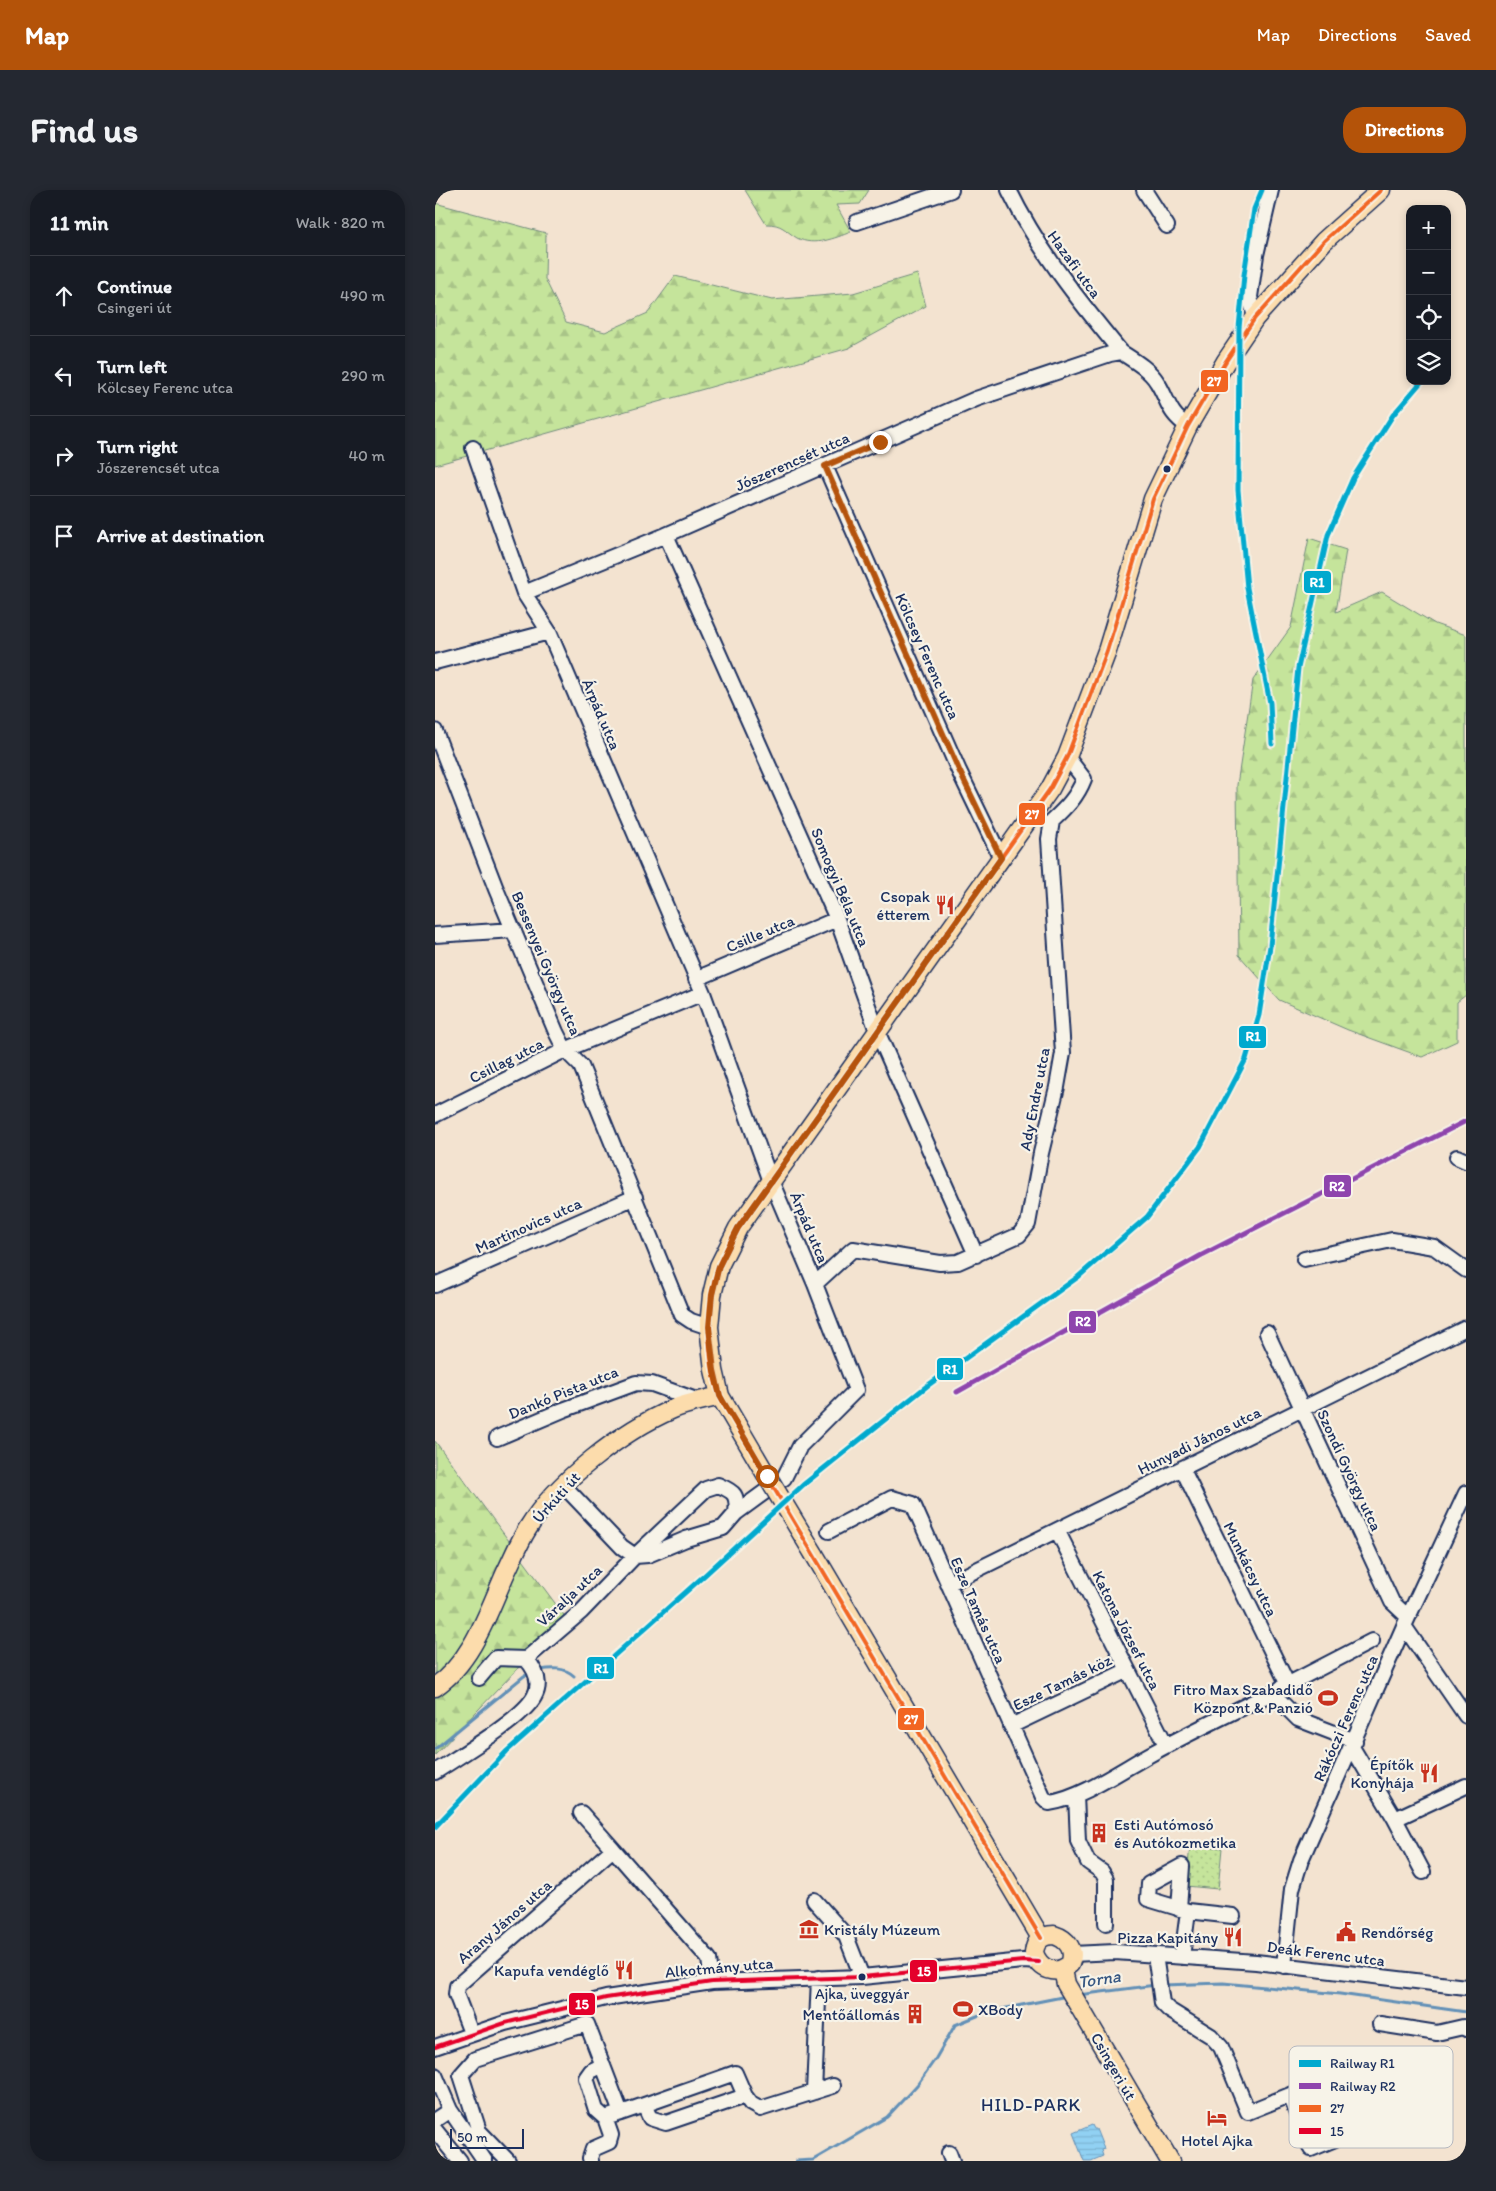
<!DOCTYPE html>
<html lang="en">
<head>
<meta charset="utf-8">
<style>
  :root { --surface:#171b24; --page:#242831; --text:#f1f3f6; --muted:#9ea1a6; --line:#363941; --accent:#b45309 }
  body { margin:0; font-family:Itim,sans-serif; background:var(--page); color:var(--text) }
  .controls { position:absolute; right:15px; top:15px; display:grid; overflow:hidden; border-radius:10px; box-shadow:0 2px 8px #0003 }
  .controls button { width:45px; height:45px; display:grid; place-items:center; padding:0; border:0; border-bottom:1px solid var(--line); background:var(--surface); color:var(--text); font:25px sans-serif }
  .scale { position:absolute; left:15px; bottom:12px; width:74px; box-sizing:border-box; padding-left:5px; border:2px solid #1b2f5e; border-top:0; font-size:14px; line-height:18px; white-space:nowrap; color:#1b2f5e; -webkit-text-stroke:4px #f7f3e8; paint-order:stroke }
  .stop { position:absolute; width:15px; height:15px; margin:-11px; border:4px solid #b45309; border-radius:50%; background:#fff }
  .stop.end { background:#b45309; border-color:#fff; box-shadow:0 1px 5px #0008 }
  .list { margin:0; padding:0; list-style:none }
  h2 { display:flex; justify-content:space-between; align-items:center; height:65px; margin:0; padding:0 20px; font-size:21px }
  h2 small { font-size:16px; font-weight:400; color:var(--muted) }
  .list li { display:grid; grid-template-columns:32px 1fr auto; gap:15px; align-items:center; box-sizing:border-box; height:80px; padding:0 20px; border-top:1px solid var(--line) }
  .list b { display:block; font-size:19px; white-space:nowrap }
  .list p { margin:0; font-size:16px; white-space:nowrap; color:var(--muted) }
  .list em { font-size:16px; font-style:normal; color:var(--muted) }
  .icon { flex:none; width:28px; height:28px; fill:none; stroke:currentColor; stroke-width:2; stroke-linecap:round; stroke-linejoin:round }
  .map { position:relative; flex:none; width:1031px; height:1971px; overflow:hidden; border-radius:20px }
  header { display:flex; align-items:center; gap:30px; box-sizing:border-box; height:70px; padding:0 25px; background:var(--accent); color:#fff }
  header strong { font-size:24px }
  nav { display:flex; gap:28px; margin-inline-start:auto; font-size:18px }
  .intro { display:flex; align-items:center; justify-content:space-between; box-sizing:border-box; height:120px; padding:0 30px }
  h1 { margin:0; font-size:35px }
  .button { padding:12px 22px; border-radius:20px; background:var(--accent); color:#fff; font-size:18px; font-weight:700 }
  main { display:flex; gap:30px; padding:0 30px }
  aside { flex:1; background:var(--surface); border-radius:20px; box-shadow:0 2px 8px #0003 }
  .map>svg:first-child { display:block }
  .forest { fill:url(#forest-firs); stroke:#708a7c }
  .park { fill:url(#park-dots); stroke:#708a7c }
  .water { fill:url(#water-rules); stroke:#6290b7 }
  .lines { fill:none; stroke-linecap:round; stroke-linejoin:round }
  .stream { stroke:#6290b7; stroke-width:3 }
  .minor-casing { stroke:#1b2f5e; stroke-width:18 }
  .major-casing { stroke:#1b2f5e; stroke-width:21 }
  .minor { stroke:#f7f3e8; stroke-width:14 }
  .major { stroke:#fcdcac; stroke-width:18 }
  .major-bridge-casing { stroke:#1b2f5e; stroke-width:21; stroke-linecap:butt }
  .major-bridge { stroke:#fcdcac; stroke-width:18 }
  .bus-1-casing { stroke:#f7f3e8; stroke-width:8 }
  .bus-2-casing { stroke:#f7f3e8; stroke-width:8 }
  .bus-1 { stroke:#f26522; stroke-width:4 }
  .bus-2 { stroke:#e4002b; stroke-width:4 }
  .rail-1-casing { stroke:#f7f3e8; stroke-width:9 }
  .rail-2-casing { stroke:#f7f3e8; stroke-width:9 }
  .rail-1 { stroke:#00a9ce; stroke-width:5 }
  .rail-2 { stroke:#8e44ad; stroke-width:5 }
  .route { stroke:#b45309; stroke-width:6 }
  .bus-dot { fill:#1b2f5e; stroke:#f7f3e8; stroke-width:2 }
  .labels { text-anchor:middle; stroke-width:4.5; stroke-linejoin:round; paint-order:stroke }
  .bus-label { font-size:15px; fill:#1b2f5e; stroke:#f7f3e8 }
  .street-label { font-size:16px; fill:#1b2f5e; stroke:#f7f3e8 }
  .poi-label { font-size:16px; fill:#1b2f5e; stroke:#f7f3e8; text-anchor:end }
  .water-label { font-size:18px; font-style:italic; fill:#385883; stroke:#f7f3e8 }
  .neighbourhood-label { font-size:18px; letter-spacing:1px; fill:#1b2f5e; stroke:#f7f3e8 }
  .key { fill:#f7f3e8; stroke:#b5b8bf; stroke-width:1 }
  .key-label { font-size:14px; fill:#1b2f5e }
  .line-badge { stroke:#f7f3e8; stroke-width:2 }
  .badge-label { font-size:14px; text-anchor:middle; font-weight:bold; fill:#fff }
</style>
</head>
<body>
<header>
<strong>Map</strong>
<nav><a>Map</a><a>Directions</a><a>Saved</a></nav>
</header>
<div class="intro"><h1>Find us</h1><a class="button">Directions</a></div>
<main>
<aside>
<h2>11 min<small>Walk · 820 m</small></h2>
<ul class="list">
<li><svg class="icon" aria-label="ahead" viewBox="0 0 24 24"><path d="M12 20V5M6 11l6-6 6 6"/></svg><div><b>Continue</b><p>Csingeri út</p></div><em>490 m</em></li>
<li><svg class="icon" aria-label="left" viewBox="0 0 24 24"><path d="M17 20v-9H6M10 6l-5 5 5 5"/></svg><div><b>Turn left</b><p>Kölcsey Ferenc utca</p></div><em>290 m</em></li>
<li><svg class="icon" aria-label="right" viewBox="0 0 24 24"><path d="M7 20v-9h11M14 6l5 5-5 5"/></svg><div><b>Turn right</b><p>Jószerencsét utca</p></div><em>40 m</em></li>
<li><svg class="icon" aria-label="arrive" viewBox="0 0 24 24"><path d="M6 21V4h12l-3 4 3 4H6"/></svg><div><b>Arrive at destination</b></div></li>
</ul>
</aside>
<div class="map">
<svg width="1031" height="1971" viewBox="0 0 1031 1971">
  <defs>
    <pattern id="forest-firs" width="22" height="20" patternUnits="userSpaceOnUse" patternTransform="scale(1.25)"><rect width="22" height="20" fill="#c5e49b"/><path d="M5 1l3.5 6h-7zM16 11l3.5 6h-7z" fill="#a9c488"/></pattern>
    <pattern id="park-dots" width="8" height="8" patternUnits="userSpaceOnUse" patternTransform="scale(1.25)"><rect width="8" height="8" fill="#c5e49b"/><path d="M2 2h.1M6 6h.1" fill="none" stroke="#a9c488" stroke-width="1.8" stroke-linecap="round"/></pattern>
    <pattern id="water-rules" width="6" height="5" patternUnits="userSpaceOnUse" patternTransform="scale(1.25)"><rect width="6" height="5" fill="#91d1f3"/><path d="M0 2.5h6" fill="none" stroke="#7cb4d3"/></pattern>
  </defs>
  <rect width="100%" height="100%" fill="#f3e3d0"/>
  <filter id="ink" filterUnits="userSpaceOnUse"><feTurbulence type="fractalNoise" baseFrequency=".02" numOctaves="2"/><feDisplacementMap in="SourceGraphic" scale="10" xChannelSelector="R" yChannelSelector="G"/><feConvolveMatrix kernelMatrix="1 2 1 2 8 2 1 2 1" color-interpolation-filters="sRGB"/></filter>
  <g filter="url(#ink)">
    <path class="forest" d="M310 0H434L425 14 401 15 416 42C400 48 379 57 362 48 349 40 348 34 331 34Z
      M0 13 111 43 110 89 131 132 170 142 213 123 240 86 337 110 418 103 482 84 491 116 414 158 0 275Z
      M874 348 911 360 901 422 947 402 1000 434 1031 445V805L1022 812V851L987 867 913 840 844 810 804 765 802 595 818 490 856 437Z
      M0 1251 131 1428 0 1565Z"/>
    <path class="park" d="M755 1655 787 1658 783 1699 751 1696Z"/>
    <path class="water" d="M657 1935 659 1939H661L669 1959 666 1960 668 1966 656 1971H649L638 1943Z"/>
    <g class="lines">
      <path class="stream" d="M105 1480C117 1478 130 1477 139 1486
        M0 1559 89 1486 97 1484
        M728 1795 788 1793 905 1804 1031 1822
        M643 1805 721 1795
        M361 1971 378 1970 452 1927 482 1895 501 1868 520 1835 552 1822 632 1806"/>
      <defs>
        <path id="minor" d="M574 0C603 60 644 111 686 162
          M709 0 732 36
          M422 32 516 0
          M820 128 815 107 821 65 836 0
          M38 258 89 403 114 442 268 803 334 986 380 1094 421 1200 365 1256 349 1288 301 1323 288 1338 251 1349 213 1365 200 1366 187 1357 128 1295
          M390 276 524 581 566 668
          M231 345 402 729 442 841 541 1065
          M89 403 231 345 541 209 675 164 686 162C698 170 714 179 722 192 733 209 733 224 753 236
          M0 472 114 442
          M0 541 61 699 121 842 130 860 146 876 247 1125 256 1131 274 1137
          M0 745 79 740
          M261 789 402 729
          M0 925 130 860 268 803
          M1022 967 1031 971
          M869 1069 957 1050 999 1057 1031 1080
          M380 1094 418 1059 505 1073 523 1072 584 1045 593 1034 606 963 622 897 628 863 614 649 617 631C631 618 642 607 649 589L632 567
          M0 1095 200 1007
          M832 1143 957 1412 973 1427
          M62 1248 128 1220 201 1193 217 1194 264 1211
          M747 1278 853 1495
          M622 1340 731 1555
          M394 1341 457 1308 478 1314 608 1607 614 1613C645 1609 685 1581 714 1565 754 1543 795 1523 837 1503L863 1529 920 1551
          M513 1394 1031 1138
          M969 1436 1031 1526
          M91 1469 146 1422 200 1366 271 1299 283 1295C300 1302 303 1305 301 1323
          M846 1498 937 1451
          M576 1536 693 1480
          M917 1557 960 1629
          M0 1582C24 1566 86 1530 99 1507 107 1493 101 1480 91 1469L61 1468 44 1488
          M641 1605 643 1651 653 1672 667 1682 671 1689V1733
          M146 1623 178 1659
          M988 1682 960 1629 1031 1596
          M379 1710 411 1746 427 1787
          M744 1719 747 1676 714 1694 713 1709 753 1721 747 1767
          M753 1721 798 1726
          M637 1764 680 1762 821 1772 1031 1797
          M720 1765 727 1813 734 1820 776 1846 786 1857 813 1922 855 1905
          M849 1776 857 1699 866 1670 969 1436 1031 1303
          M945 1834 1002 1843 1028 1837 1031 1839
          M36 1843 21 1804 22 1796 178 1659 274 1769 277 1792
          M0 1857 70 1833 171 1808 277 1792 427 1787 588 1771 604 1772
          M168 1875 156 1881 151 1888 161 1920 170 1928 186 1923
          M911 1883 932 1936 876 1959 855 1905Z
          M0 1885 15 1920 50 1971
          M379 1902 384 1788
          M310 1906 316 1914 325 1919 398 1896
          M0 1930 15 1920
          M0 1940 25 1971
          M514 1963 517 1971
          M73 1971 44 1941 26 1885 40 1869 152 1834 186 1923 209 1915 300 1883 310 1906 231 1933 215 1928 209 1915
          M156 1971 155 1968 158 1959 174 1952 176 1945 170 1928"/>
        <path id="major" d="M332 1286 285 1206 279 1180 274 1137 277 1105 284 1076 303 1038 615 599 632 567 672 461 718 309 753 236 791 171 820 128 889 51 946 0
          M379 1364 606 1748
          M0 1497C38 1471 53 1422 71 1382 78 1368 84 1352 93 1338 122 1291 187 1241 238 1219 252 1213 270 1210 285 1206
          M619 1745C632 1749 641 1760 635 1774 621 1786 605 1780 599 1763 600 1751 607 1745 619 1745Z
          M628 1780 631 1794 735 1971"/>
      </defs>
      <use href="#minor" class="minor-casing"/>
      <use href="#major" class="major-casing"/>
      <use href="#minor" class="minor"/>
      <use href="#major" class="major"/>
      <defs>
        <path id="major-bridge" d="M332 1286 379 1364"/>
      </defs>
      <use href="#major-bridge" class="major-bridge-casing"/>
      <use href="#major-bridge" class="major-bridge"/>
      <defs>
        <path id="bus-1" d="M606 1748 289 1214C271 1178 270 1114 284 1076 289 1063 297 1050 303 1038L615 599 632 567 672 461 718 309 753 236 791 171 820 128 889 51 946 0"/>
        <path id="bus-2" d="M0 1857 70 1833 171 1808 277 1792 427 1787 588 1771 604 1772"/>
      </defs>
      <use href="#bus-1" class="bus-1-casing"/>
      <use href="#bus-2" class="bus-2-casing"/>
      <use href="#bus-1" class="bus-1"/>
      <use href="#bus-2" class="bus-2"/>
      <defs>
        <path id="rail-1" d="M827 0 819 19 809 85 804 138 803 300 812 398 835 513 837 554
          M0 1637 72 1561 271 1384 368 1295 492 1196 643 1087 712 1027 765 957 811 869 824 825 835 756 863 478 893 345 918 288 958 225 987 191"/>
        <path id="rail-2" d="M522 1202 765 1066 1031 931"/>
      </defs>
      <use href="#rail-1" class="rail-1-casing"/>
      <use href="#rail-2" class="rail-2-casing"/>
      <use href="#rail-1" class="rail-1"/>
      <use href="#rail-2" class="rail-2"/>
    </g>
  </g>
  <g class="lines" filter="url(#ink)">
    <path class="route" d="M332 1286 285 1206 279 1180 274 1137 277 1105 284 1076 303 1038 566 668 524 580 390 276 445 252"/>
  </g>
  <defs>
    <symbol id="restaurant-bare" viewBox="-9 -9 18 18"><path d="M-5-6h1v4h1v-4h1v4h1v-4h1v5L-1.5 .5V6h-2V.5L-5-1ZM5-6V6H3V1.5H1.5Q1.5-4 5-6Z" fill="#c8321e" stroke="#f7f3e8" stroke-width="2.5" paint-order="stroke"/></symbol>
    <symbol id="stadium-bare" viewBox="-9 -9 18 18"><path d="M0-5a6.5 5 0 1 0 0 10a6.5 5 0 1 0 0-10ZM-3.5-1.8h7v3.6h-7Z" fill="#c8321e" stroke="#f7f3e8" stroke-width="2.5" paint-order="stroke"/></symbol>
    <symbol id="building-bare" viewBox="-9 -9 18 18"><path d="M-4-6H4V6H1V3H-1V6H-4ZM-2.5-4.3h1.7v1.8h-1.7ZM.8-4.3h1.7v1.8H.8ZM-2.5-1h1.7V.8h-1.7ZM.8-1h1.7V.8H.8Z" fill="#c8321e" stroke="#f7f3e8" stroke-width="2.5" paint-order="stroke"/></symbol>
    <symbol id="museum-bare" viewBox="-9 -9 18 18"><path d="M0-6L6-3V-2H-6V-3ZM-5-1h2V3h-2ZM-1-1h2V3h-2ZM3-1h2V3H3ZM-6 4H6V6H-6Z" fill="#c8321e" stroke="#f7f3e8" stroke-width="2.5" paint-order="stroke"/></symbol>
    <symbol id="civic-bare" viewBox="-9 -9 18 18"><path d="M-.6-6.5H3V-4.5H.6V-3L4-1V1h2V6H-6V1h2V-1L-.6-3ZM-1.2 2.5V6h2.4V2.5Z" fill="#c8321e" stroke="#f7f3e8" stroke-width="2.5" paint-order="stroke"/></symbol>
    <symbol id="hotel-bare" viewBox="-9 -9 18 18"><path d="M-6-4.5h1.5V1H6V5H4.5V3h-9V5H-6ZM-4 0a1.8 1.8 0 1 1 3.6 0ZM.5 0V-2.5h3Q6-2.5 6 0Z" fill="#c8321e" stroke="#f7f3e8" stroke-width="2.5" paint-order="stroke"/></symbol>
  </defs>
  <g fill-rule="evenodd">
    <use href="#restaurant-bare" x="496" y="701" width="28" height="28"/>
    <use href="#stadium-bare" x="879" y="1494" width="28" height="28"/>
    <use href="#restaurant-bare" x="980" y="1569" width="28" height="28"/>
    <use href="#building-bare" x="650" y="1629" width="28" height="28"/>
    <use href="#museum-bare" x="360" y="1725" width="28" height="28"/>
    <use href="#civic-bare" x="897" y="1728" width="28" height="28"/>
    <use href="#restaurant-bare" x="784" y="1733" width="28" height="28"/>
    <use href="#restaurant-bare" x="175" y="1766" width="28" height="28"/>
    <use href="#stadium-bare" x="514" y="1805" width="28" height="28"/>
    <use href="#building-bare" x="466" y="1810" width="28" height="28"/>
    <use href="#hotel-bare" x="768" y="1914" width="28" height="28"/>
  </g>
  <g class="bus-dot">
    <circle cx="732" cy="279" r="4.5"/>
    <circle cx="427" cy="1787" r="4.5"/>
  </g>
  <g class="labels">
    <g class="bus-label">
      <text x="427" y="1809">Ajka, üveggyár</text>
    </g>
    <g class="street-label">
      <text transform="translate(640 74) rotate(54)" y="6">Hazafi utca</text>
      <text transform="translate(357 271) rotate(-24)" y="6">Jószerencsét utca</text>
      <text transform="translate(493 466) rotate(66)" y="6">Kölcsey Ferenc utca</text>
      <text transform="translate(167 524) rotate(67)" y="6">Árpád utca</text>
      <text transform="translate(406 697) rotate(67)" y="6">Somogyi Béla utca</text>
      <text transform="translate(325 743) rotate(-23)" y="6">Csille utca</text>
      <text transform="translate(112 773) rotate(67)" y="6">Bessenyei György utca</text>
      <text transform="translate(71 870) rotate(-27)" y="6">Csillag utca</text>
      <text transform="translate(599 909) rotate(-79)" y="6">Ady Endre utca</text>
      <text transform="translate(93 1035) rotate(-24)" y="6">Martinovics utca</text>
      <text transform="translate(375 1037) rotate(67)" y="6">Árpád utca</text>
      <text transform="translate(128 1202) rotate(-22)" y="6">Dankó Pista utca</text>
      <text transform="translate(764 1250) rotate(-26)" y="6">Hunyadi János utca</text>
      <text transform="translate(915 1280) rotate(65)" y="6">Szondi György utca</text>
      <text transform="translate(121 1307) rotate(-48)" y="6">Úrkúti út</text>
      <text transform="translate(816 1379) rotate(64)" y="6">Munkácsy utca</text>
      <text transform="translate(134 1405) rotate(-43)" y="6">Váralja utca</text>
      <text transform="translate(544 1420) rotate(66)" y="6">Esze Tamás utca</text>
      <text transform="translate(692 1440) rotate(63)" y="6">Katona József utca</text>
      <text transform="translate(627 1492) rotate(-26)" y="6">Esze Tamás köz</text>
      <text transform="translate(910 1528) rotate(-66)" y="6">Rákóczi Ferenc utca</text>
      <text transform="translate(69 1731) rotate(-41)" y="6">Arany János utca</text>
      <text transform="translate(891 1763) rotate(7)" y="6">Deák Ferenc utca</text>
      <text transform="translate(284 1777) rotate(-5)" y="6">Alkotmány utca</text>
      <text transform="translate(679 1876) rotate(60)" y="6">Csingeri út</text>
    </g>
    <g class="poi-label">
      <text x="495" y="712">Csopak<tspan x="495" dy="18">étterem</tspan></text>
      <text x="878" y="1505">Fitro Max Szabadidő<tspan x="878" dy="18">Központ &amp; Panzió</tspan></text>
      <text x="979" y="1580">Építők<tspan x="979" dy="18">Konyhája</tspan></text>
      <text x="679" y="1640" text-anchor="start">Esti Autómosó<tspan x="679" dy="18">és Autókozmetika</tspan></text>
      <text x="389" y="1745" text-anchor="start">Kristály Múzeum</text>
      <text x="926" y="1748" text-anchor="start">Rendőrség</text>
      <text x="783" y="1753">Pizza Kapitány</text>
      <text x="174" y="1786">Kapufa vendéglő</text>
      <text x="543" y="1825" text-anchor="start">XBody</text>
      <text x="465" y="1830">Mentőállomás</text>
      <text x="782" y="1956" text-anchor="middle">Hotel Ajka</text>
    </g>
    <g class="water-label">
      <text transform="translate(664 1789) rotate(-9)" y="6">Torna</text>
    </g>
    <g class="neighbourhood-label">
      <text x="596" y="1921">HILD-PARK</text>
    </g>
  </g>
  <rect x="854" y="1856" width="164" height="102" rx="8" class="key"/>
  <rect x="864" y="1870" width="22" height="7" fill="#00a9ce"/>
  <rect x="864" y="1893" width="22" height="6" fill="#8e44ad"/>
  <rect x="864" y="1915" width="22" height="7" fill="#f26522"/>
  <rect x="864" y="1938" width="22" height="6" fill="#e4002b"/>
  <g class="key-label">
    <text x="895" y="1878">Railway R1</text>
    <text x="895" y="1901">Railway R2</text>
    <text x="895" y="1923">27</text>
    <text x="895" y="1946">15</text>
  </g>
  <g class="line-badge">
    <rect x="765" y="179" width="29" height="24" rx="5" fill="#f26522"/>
    <rect x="868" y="380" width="29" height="24" rx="5" fill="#00a9ce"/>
    <rect x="583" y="612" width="28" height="24" rx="5" fill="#f26522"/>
    <rect x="803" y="835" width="29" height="24" rx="5" fill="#00a9ce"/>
    <rect x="888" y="984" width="29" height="24" rx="5" fill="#8e44ad"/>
    <rect x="633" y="1120" width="29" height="24" rx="5" fill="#8e44ad"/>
    <rect x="501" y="1167" width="28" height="24" rx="5" fill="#00a9ce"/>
    <rect x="151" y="1466" width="29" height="24" rx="5" fill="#00a9ce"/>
    <rect x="462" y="1517" width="28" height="24" rx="5" fill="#f26522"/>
    <rect x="474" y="1769" width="29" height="24" rx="5" fill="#e4002b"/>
    <rect x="133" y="1802" width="28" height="24" rx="5" fill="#e4002b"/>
  </g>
  <g class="badge-label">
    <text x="779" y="196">27</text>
    <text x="882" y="397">R1</text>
    <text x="597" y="629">27</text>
    <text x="818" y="851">R1</text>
    <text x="902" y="1001">R2</text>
    <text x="648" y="1136">R2</text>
    <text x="515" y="1184">R1</text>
    <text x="166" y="1483">R1</text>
    <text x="476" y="1534">27</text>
    <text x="489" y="1786">15</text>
    <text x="147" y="1819">15</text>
  </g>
</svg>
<div class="controls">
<button>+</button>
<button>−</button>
<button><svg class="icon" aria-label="locate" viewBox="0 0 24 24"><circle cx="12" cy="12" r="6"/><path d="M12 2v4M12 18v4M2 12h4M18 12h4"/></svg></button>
<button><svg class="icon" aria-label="layers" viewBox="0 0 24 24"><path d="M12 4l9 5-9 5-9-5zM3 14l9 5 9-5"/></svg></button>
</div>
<div class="scale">50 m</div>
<div class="stop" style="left:332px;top:1286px"></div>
<div class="stop end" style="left:445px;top:252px"></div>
</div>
</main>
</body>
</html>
